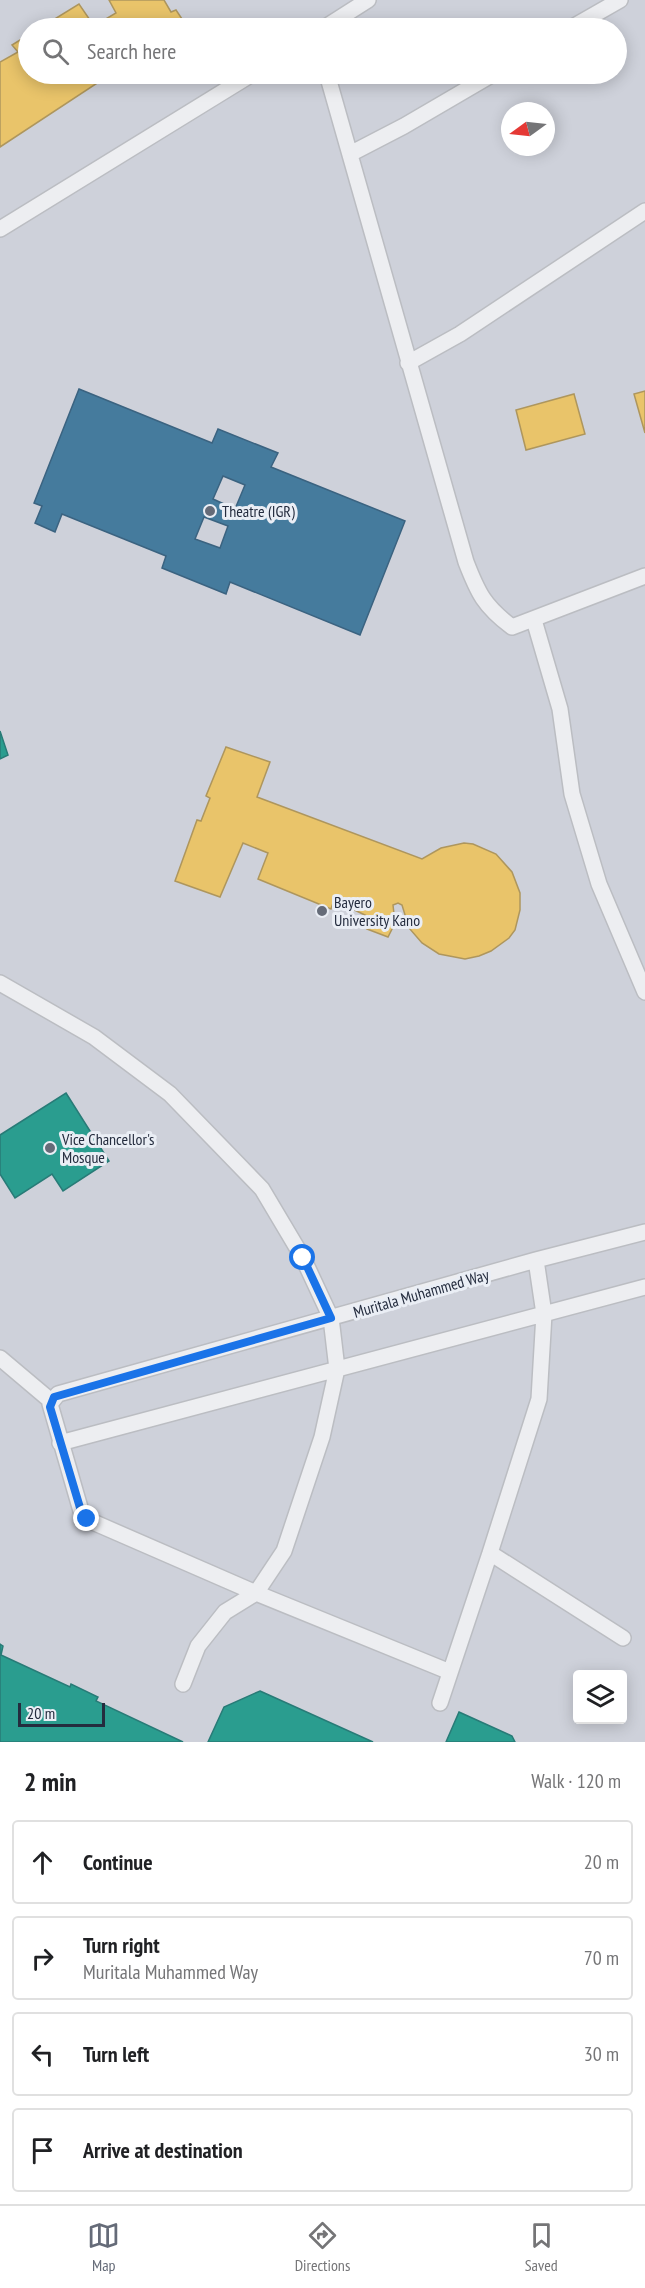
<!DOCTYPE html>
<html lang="en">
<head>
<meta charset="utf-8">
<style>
  :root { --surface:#fff; --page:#f2f2f2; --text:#202124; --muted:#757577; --line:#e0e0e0; --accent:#656b78 }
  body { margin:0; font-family:"PT Sans Narrow",sans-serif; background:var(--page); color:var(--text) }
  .controls { position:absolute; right:18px; bottom:18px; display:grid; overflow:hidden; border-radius:6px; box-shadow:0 3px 15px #0003 }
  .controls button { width:54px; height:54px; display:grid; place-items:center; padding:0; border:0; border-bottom:2px solid var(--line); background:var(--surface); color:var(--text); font:30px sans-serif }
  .compass { position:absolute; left:501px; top:102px; width:54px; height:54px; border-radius:50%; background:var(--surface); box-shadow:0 3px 15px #0003; rotate:255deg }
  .scale { position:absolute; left:18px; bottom:15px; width:87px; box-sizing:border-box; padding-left:6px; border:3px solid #242c3e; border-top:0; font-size:16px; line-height:21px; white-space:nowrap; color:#242c3e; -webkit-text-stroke:4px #eaeef5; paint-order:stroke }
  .stop { position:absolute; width:18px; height:18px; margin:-14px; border:4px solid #1a73e8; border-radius:50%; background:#fff }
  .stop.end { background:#1a73e8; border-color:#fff; box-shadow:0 2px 6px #0008 }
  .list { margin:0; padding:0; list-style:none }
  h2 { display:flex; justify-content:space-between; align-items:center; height:78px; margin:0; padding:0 24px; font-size:26px }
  h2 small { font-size:20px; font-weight:400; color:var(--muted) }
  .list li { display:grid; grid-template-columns:39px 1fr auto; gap:18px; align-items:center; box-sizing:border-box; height:84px; margin:0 12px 12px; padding:0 12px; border:2px solid var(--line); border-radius:6px }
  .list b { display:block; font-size:22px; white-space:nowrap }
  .list p { margin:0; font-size:20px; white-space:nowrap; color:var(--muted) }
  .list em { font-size:20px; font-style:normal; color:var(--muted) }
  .icon { flex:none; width:33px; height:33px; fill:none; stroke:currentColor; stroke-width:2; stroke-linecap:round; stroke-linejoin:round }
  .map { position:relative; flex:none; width:645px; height:1742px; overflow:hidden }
  .search { position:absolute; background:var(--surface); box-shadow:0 3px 15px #0003; left:18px; right:18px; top:18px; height:66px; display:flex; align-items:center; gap:15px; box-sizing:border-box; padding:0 21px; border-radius:33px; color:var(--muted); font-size:22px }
  .sheet { height:462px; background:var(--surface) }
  nav { display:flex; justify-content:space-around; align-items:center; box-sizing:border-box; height:84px; border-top:2px solid var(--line); background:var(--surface); font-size:16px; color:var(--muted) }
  nav a { display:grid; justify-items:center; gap:3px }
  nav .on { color:var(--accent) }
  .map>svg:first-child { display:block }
  .built { fill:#ced1da; fill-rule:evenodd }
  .homes { fill:#e9c46a; stroke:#ae965d; stroke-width:1.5 }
  .schools { fill:#2a9d8f; stroke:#287b77; stroke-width:1.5 }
  .public { fill:#457b9d; stroke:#3b6380; stroke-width:1.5; fill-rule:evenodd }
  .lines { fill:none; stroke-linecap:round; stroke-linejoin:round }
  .lane-casing { stroke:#bbbdc2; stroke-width:18 }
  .lane { stroke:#edeef1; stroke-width:15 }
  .route { stroke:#1a73e8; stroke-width:8 }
  .poi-dot { fill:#656b78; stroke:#eaeef5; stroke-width:2 }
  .labels { text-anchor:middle; stroke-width:6; stroke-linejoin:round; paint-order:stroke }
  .poi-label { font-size:16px; fill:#242c3e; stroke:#eaeef5; text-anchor:start }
  .street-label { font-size:16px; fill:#242c3e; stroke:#eaeef5 }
</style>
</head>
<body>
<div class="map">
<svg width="645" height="1742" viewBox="0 0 645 1742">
  <rect width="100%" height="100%" fill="#dee0e4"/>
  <path class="built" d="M0 0H645V1742H0ZM28 28H616V74H28ZM510 111H546V147H510ZM578 1674H622V1720H578Z"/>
  <path class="homes" d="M109 0H164L171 12 176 10 188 28H40L79 4 94 26 116 13Z
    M28 35V74H111L0 147V62L18 52 12 45Z
    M161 74H178L167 82Z
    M645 391V433L634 394Z
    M574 394 585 434 526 450 516 410Z
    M226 747 270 762 257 797 422 859 441 848 464 843 473 844 496 854 512 872 520 893V910L515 930 509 938 491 951 479 956 465 959 439 954 422 943 409 928 402 905 398 903 393 905 395 923 388 937 367 929 371 918 336 901 334 900 331 909 258 879 268 853 243 843 220 897 175 881 197 820 201 821 210 798 206 796Z"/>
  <path class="schools" d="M0 731 8 755 0 759Z
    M66 1093 109 1161 63 1191 52 1174 15 1198 0 1174V1135Z
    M0 1644 3 1646 1 1655 70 1687 71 1684 98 1697 96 1701 183 1742H0Z
    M260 1691 373 1742H208L224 1707Z
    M459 1712 512 1736 515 1742H446Z"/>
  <path class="public" d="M79 389 212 443 218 429 278 453 271 467 405 521 360 635 230 582 226 594 162 568 166 556 62 514 55 532 35 523 42 506 34 503ZM223 476 245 485 235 509 213 499ZM204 517 228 526 220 548 195 539Z"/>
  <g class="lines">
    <defs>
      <path id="lane" d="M324 28 368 0
        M571 28 620 0
        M327 74 466 562C478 593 484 606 512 627L645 576
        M350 154 404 126 493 74
        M0 229 252 74
        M408 363 460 334 645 211
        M534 620 560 709 572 794 599 884 645 992
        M0 983 94 1037 170 1094 262 1189 303 1258 331 1318 337 1369 322 1437 284 1551 256 1593 225 1612 198 1646 183 1684
        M0 1358 51 1401
        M60 1443 645 1287
        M490 1553 623 1638
        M450 1672 256 1593 86 1519 81 1511 50 1404 58 1394 536 1260 645 1232
        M440 1703 490 1553 539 1399 544 1314 536 1260"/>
    </defs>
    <use href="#lane" class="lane-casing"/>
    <use href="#lane" class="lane"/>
  </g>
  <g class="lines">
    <path class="route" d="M87 1519 81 1511 50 1407 54 1397 331 1318 303 1258"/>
  </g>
  <g class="poi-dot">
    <circle cx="210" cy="511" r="6"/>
    <circle cx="322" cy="911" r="6"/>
    <circle cx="50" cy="1148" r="6"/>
  </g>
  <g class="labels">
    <g class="poi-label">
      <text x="222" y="517">Theatre (IGR)</text>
      <text x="334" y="908">Bayero<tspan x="334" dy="18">University Kano</tspan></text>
      <text x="62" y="1145">Vice Chancellor's<tspan x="62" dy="18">Mosque</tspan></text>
    </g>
    <g class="street-label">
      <text transform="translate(421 1293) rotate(-16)" y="6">Muritala Muhammed Way</text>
    </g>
  </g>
</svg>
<div class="controls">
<button><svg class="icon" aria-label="layers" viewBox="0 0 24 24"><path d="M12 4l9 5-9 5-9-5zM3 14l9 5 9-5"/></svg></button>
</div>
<svg class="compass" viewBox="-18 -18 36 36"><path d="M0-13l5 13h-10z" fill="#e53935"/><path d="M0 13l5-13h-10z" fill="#757577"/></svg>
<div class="scale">20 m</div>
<div class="stop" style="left:303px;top:1258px"></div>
<div class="stop end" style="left:87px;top:1519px"></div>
<div class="search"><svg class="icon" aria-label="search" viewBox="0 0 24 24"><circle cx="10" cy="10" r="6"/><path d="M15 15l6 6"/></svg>Search here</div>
</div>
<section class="sheet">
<h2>2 min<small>Walk · 120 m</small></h2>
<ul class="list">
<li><svg class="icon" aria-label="ahead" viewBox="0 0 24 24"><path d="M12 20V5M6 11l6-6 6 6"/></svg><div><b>Continue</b></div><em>20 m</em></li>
<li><svg class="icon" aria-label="right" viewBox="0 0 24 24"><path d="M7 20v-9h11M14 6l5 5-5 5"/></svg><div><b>Turn right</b><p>Muritala Muhammed Way</p></div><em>70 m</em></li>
<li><svg class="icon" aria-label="left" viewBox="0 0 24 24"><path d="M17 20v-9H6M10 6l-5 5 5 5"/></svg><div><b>Turn left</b></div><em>30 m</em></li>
<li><svg class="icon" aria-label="arrive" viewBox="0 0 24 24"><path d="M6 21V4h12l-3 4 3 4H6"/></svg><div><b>Arrive at destination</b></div></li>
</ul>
</section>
<nav>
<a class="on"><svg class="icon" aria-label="map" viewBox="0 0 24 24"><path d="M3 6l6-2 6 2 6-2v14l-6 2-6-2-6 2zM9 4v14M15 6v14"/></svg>Map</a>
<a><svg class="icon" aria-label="directions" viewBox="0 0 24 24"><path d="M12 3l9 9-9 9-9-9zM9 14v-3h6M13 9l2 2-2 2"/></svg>Directions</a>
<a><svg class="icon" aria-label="saved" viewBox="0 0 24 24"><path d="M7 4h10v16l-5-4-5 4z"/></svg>Saved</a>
</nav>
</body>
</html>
